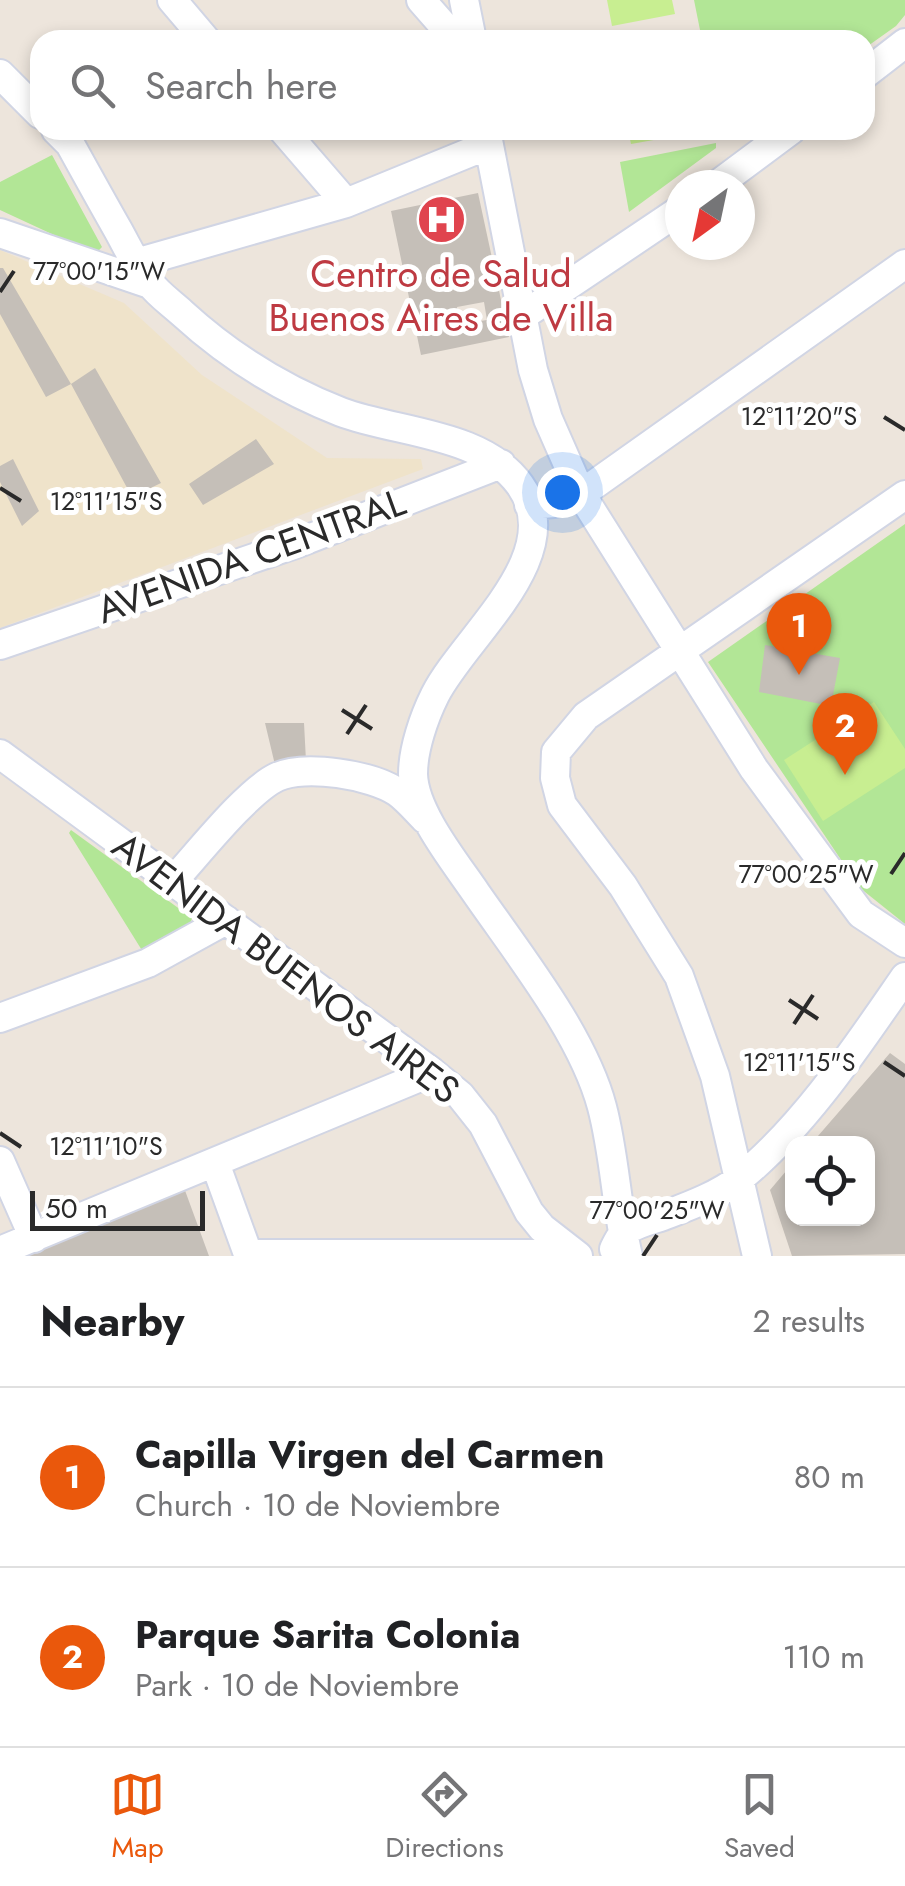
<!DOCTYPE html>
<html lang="en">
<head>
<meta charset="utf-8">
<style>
  :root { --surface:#fff; --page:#f6f6f6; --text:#202124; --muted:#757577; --line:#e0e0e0; --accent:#ea580c }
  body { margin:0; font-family:Jost,sans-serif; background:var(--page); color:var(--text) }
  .controls { position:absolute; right:30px; bottom:30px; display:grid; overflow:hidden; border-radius:20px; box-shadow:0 5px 15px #0003 }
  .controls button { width:90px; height:90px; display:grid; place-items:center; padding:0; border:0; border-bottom:2px solid var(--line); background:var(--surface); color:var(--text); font:50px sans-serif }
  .compass { position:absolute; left:665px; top:170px; width:90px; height:90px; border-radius:50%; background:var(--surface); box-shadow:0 5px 15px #0003; rotate:213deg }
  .scale { position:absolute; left:30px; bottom:25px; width:175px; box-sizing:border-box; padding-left:10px; border:5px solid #2a2a2a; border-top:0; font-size:28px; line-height:35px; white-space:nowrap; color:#2a2a2a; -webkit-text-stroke:8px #fff; paint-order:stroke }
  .you { position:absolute; left:562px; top:492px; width:35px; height:35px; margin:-25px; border:8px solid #fff; border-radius:50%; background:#1a73e8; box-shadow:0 0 0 15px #1a73e833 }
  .badge { display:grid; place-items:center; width:65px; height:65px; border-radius:50%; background:var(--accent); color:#fff; font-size:32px; font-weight:700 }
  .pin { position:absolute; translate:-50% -82px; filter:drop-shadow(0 2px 5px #0008) }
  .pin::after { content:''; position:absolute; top:52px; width:35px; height:30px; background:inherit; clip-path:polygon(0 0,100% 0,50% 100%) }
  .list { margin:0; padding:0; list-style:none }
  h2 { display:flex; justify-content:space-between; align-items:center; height:130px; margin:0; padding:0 40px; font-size:42px }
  h2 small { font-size:32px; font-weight:400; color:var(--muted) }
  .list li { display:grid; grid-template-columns:65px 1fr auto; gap:30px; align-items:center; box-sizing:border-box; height:180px; padding:0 40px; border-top:2px solid var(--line) }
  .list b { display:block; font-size:38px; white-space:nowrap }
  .list p { margin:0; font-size:32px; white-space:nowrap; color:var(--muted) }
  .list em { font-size:32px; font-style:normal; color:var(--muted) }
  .icon { flex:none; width:55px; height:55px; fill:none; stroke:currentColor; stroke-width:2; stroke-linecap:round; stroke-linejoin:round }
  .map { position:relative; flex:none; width:905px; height:1256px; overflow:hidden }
  .search { position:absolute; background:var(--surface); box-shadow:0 5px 15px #0003; left:30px; right:30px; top:30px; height:110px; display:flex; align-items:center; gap:25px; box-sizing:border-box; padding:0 35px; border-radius:30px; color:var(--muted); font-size:38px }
  .sheet { height:490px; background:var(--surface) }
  nav { display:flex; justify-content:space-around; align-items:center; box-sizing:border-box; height:140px; border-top:2px solid var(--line); background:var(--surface); font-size:28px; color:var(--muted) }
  nav a { display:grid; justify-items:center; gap:5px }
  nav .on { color:var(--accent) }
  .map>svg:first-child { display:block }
  .education { fill:#efe3ca }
  .green { fill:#b2e696 }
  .pitch { fill:#c8ee91 }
  .building { fill:#c5bfb8; fill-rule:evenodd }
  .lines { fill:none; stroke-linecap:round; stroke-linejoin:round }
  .minor-casing { stroke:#d1d5e4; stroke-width:32 }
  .minor { stroke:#fff; stroke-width:28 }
  .ticks { fill:none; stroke:#2a2a2a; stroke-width:4 }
  .labels { text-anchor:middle; stroke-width:10; stroke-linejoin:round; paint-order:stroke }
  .health-label { font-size:38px; fill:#be3a42; stroke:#fff }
  .street-label { font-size:38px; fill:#2a2a2a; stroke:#fff }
  .ticks-label { font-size:25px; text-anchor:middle; fill:#2a2a2a; stroke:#fff; stroke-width:10; stroke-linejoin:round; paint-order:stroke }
</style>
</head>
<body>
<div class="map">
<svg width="905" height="1256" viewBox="0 0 905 1256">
  <rect width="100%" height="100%" fill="#ede5dc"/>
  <path class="education" d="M0 250 124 303 202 375 327 458 421 459 423 469 0 628Z"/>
  <path class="green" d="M694 0H905V15L896 26 865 48V40H702Z
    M716 143V148L629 212 620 162Z
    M52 155 102 247 95 254 0 210V182Z
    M905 524V924L860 888 708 662Z
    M71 830 192 918 188 932 143 952 69 833Z"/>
  <path class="pitch" d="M607 0H672L675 14 612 26Z
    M628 130H698L699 132 631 144Z
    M874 702 905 749V768L823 821 784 760Z"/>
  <path class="building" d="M478 193 509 337 421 355 391 211ZM484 302 487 320 460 324 457 307Z
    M0 268H3L71 384 46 397 0 314Z
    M95 368 161 483 132 497 71 384Z
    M256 439 274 464 203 505 189 484Z
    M13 459 39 511 22 526 0 482V466Z
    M765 645 840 658 831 706 759 692Z
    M265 723H304L306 761 276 769Z
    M890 1053 905 1064V1254L792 1256 770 1190 792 1164V1218H868V1144H811Z
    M183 1185 209 1256H5Z"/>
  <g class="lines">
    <defs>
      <path id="minor" d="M172 0 206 40
        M421 0 456 40
        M464 0 472 40
        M0 74 40 114
        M865 74 905 43
        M56 130 70 144C86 173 102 202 118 230 128 248 136 266 149 282 158 294 171 303 182 313 229 356 282 389 341 412 397 433 483 433 520 485 570 555 464 637 435 695 424 717 413 749 413 774 414 812 455 862 476 893 519 955 583 1035 602 1107 615 1156 616 1207 628 1256
        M283 130 346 203
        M486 130 533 370 548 419 581 494 754 769 861 914 905 943
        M717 185 791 130
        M0 233 150 284
        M136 263 346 203 488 145
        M521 317 680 210
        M529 505 554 503 581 494 905 264
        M0 645 298 543 501 464
        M0 754 432 1072 460 1095 483 1124 529 1212 542 1228 578 1256
        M173 881C197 855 247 791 277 777 305 764 372 775 397 792 407 799 416 810 425 819
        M0 1018 148 963 226 920
        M0 1161 34 1238
        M215 1163 248 1254H539L550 1251 561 1244
        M614 1249C618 1241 621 1235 627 1230 638 1223 651 1220 663 1216 689 1206 717 1196 739 1179 804 1127 858 1045 905 977
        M0 1251 432 1072
        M757 1256 715 1076 679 976 623 886 562 805 555 778 556 752 586 716 905 495"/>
    </defs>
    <use href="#minor" class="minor-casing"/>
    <use href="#minor" class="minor"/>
  </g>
  <path class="ticks" d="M0 292 14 271M884 417 905 430M0 488 21 501M342 710 372 729M347 734 366 705M891 874 905 853M789 1000 818 1019M794 1024 813 995M884 1062 905 1076M0 1133 21 1147M643 1256 657 1235"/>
  <defs>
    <symbol id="hospital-disc" viewBox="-11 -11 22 22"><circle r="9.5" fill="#e0444e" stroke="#fff"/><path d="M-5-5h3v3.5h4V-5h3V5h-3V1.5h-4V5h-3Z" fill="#fff"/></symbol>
  </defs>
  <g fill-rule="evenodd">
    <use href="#hospital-disc" x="414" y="192" width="55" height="55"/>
  </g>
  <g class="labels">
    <g class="health-label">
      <text x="441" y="287">Centro de Salud<tspan x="441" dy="44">Buenos Aires de Villa</tspan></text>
    </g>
    <g class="street-label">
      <text transform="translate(251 556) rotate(-20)" y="13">AVENIDA CENTRAL</text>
      <text transform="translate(286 968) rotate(37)" y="13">AVENIDA BUENOS AIRES</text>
    </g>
  </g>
  <g class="ticks-label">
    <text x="99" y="280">77°00'15"W</text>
    <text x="799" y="425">12°11'20"S</text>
    <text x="106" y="510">12°11'15"S</text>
    <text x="806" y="883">77°00'25"W</text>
    <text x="799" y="1071">12°11'15"S</text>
    <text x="106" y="1155">12°11'10"S</text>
    <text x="657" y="1219">77°00'25"W</text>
  </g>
</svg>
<div class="controls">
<button><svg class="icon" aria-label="locate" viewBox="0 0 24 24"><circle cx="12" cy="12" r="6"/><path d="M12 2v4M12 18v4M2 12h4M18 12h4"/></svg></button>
</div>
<svg class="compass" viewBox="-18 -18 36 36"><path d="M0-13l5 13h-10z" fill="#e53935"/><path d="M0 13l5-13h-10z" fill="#757577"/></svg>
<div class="scale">50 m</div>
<div class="you"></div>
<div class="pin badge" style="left:799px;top:675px">1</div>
<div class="pin badge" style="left:845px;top:775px">2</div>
<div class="search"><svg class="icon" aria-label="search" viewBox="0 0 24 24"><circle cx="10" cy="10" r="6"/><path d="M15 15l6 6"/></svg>Search here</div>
</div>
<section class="sheet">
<h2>Nearby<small>2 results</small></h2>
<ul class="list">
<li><span class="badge">1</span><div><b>Capilla Virgen del Carmen</b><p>Church · 10 de Noviembre</p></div><em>80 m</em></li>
<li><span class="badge">2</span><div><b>Parque Sarita Colonia</b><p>Park · 10 de Noviembre</p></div><em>110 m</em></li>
</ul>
</section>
<nav>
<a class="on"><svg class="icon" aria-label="map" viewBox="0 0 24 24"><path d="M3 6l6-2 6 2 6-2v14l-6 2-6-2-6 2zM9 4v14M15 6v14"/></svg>Map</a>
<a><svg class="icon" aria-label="directions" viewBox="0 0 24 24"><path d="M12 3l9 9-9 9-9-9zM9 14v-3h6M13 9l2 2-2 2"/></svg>Directions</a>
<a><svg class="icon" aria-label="saved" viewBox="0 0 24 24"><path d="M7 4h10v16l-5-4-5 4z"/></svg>Saved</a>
</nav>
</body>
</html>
